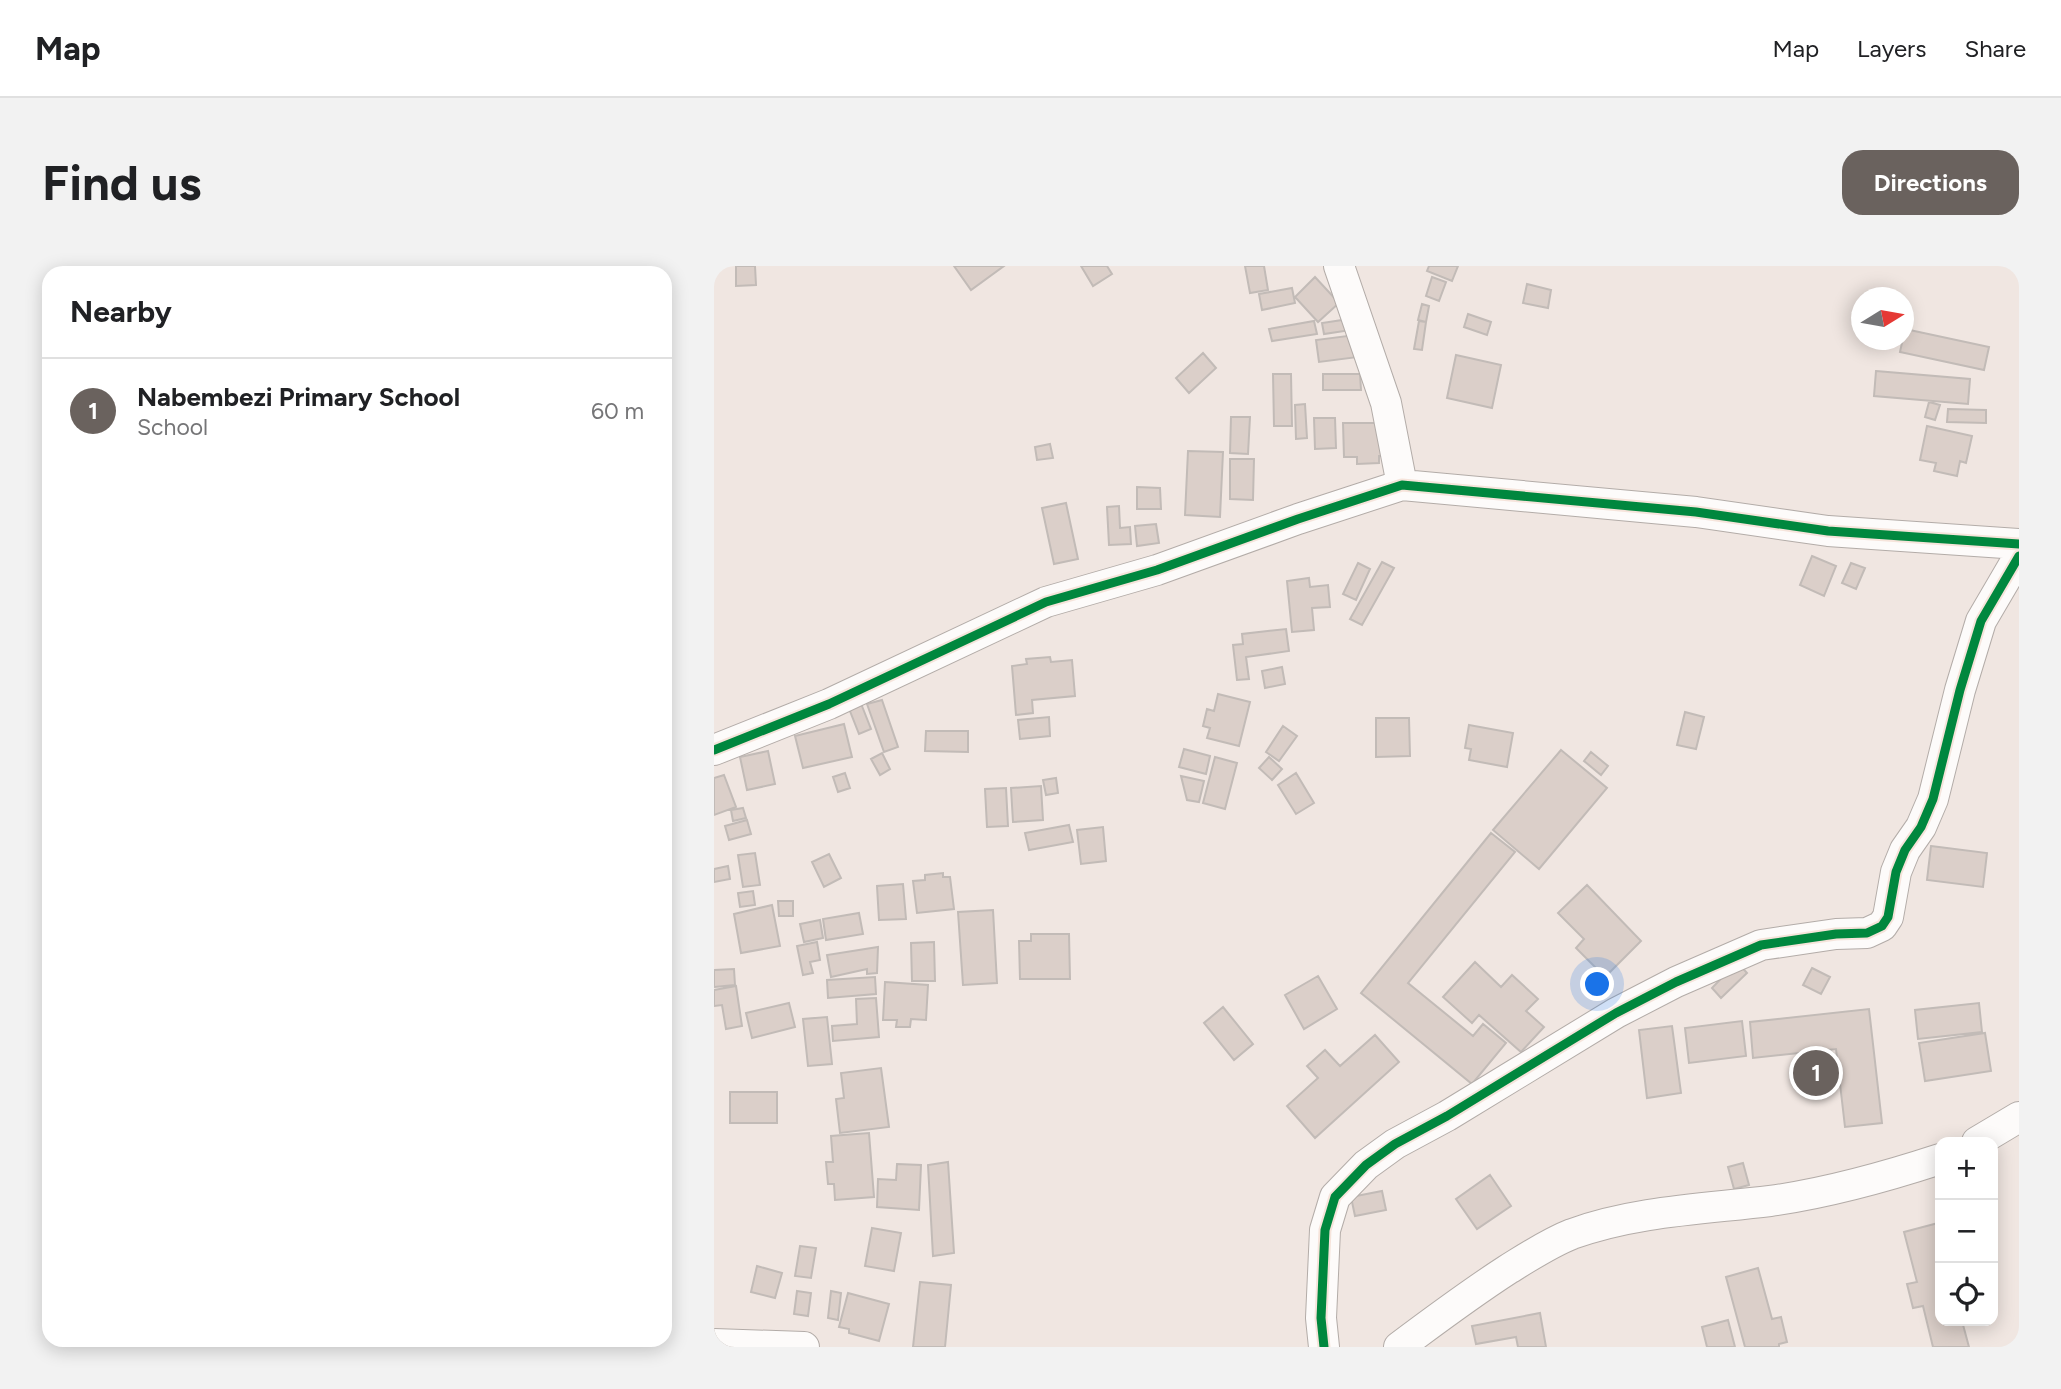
<!DOCTYPE html>
<html lang="en">
<head>
<meta charset="utf-8">
<style>
  :root { --surface:#fff; --page:#f2f2f2; --text:#202124; --muted:#757577; --line:#e0e0e0; --accent:#6a625e }
  body { margin:0; font-family:Figtree,sans-serif; background:var(--page); color:var(--text) }
  .controls { position:absolute; right:21px; bottom:21px; display:grid; overflow:hidden; border-radius:14px; box-shadow:0 4px 18px #0003 }
  .controls button { width:63px; height:63px; display:grid; place-items:center; padding:0; border:0; border-bottom:2px solid var(--line); background:var(--surface); color:var(--text); font:35px sans-serif }
  .compass { position:absolute; left:1137px; top:21px; width:63px; height:63px; border-radius:50%; background:var(--surface); box-shadow:0 4px 18px #0003; rotate:79deg }
  .you { position:absolute; left:884px; top:719px; width:24px; height:24px; margin:-18px; border:5px solid #fff; border-radius:50%; background:#1a73e8; box-shadow:0 0 0 10px #1a73e833 }
  .badge { display:grid; place-items:center; width:46px; height:46px; border-radius:50%; background:var(--accent); color:#fff; font-size:23px; font-weight:700 }
  .pin { position:absolute; translate:-50% -50%; border:4px solid #fff; box-shadow:0 2px 7px #0006 }
  .list { margin:0; padding:0; list-style:none }
  h2 { display:flex; justify-content:space-between; align-items:center; height:91px; margin:0; padding:0 28px; font-size:30px }
  h2 small { font-size:23px; font-weight:400; color:var(--muted) }
  .list li { display:grid; grid-template-columns:46px 1fr auto; gap:21px; align-items:center; box-sizing:border-box; height:105px; padding:0 28px; border-top:2px solid var(--line) }
  .list b { display:block; font-size:26px; white-space:nowrap }
  .list p { margin:0; font-size:23px; white-space:nowrap; color:var(--muted) }
  .list em { font-size:23px; font-style:normal; color:var(--muted) }
  .icon { flex:none; width:38px; height:38px; fill:none; stroke:currentColor; stroke-width:2; stroke-linecap:round; stroke-linejoin:round }
  .map { position:relative; flex:none; width:1305px; height:1081px; overflow:hidden; border-radius:21px }
  header { display:flex; align-items:center; gap:42px; box-sizing:border-box; height:98px; padding:0 35px; background:var(--surface); border-bottom:2px solid var(--line) }
  header strong { font-size:33px }
  nav { display:flex; gap:38px; margin-inline-start:auto; font-size:24px }
  .intro { display:flex; align-items:center; justify-content:space-between; box-sizing:border-box; height:168px; padding:0 42px }
  h1 { margin:0; font-size:49px }
  .button { padding:18px 32px; border-radius:21px; background:var(--accent); color:#fff; font-size:24px; font-weight:700 }
  main { display:flex; gap:42px; padding:0 42px }
  aside { flex:1; background:var(--surface); border-radius:21px; box-shadow:0 4px 18px #0003 }
  .map>svg:first-child { display:block }
  .building { fill:#dbcfc9; stroke:#c2bbb7; stroke-width:2 }
  .lines { fill:none; stroke-linecap:round; stroke-linejoin:round }
  .street-casing { stroke:#b3aca8; stroke-width:32 }
  .street { stroke:#fdfbfa; stroke-width:30 }
  .cycleway-casing { stroke:#f6e4db; stroke-width:13 }
  .cycleway { stroke:#00873e; stroke-width:9 }
</style>
</head>
<body>
<header>
<strong>Map</strong>
<nav><a>Map</a><a>Layers</a><a>Share</a></nav>
</header>
<div class="intro"><h1>Find us</h1><a class="button">Directions</a></div>
<main>
<aside>
<h2>Nearby<small></small></h2>
<ul class="list">
<li><span class="badge">1</span><div><b>Nabembezi Primary School</b><p>School</p></div><em>60 m</em></li>
</ul>
</aside>
<div class="map">
<svg width="1305" height="1081" viewBox="0 0 1305 1081">
  <rect width="100%" height="100%" fill="#f0e6e1"/>
  <path class="building" d="M22 0H41L42 19 22 20Z
    M240 0H290L257 24Z
    M367 0H393L398 8 379 20Z
    M531 0H550L554 24 536 27Z
    M715 0H744L738 15 713 5Z
    M601 11 625 37 604 56 581 31Z
    M718 11 732 16 725 35 712 30Z
    M813 18 837 24 834 42 809 37Z
    M578 22 581 37 548 44 545 28Z
    M708 38 715 40 712 56 704 54Z
    M754 48 777 56 773 69 750 61Z
    M635 53 637 64 610 68 608 57Z
    M600 55 603 68 558 75 555 63Z
    M705 55 712 56 708 84 700 83Z
    M1191 63 1275 81 1270 104 1186 86Z
    M641 69 644 91 605 96 602 74Z
    M489 87 502 102 475 127 462 112Z
    M742 89 787 99 778 142 733 132Z
    M1162 105 1256 113 1254 138 1160 130Z
    M559 108H577L578 160H560Z
    M609 108H646L647 124H609Z
    M1215 136 1226 139 1221 154 1211 151Z
    M591 138 593 172 582 173 581 139Z
    M1234 143 1272 144V157L1233 156Z
    M517 151H536L534 188 516 187Z
    M600 152H621L622 182 601 183Z
    M629 157H670V190H665V197L643 198V191H630Z
    M1213 160 1258 170 1252 197 1246 195 1243 210 1220 205 1222 197 1206 194Z
    M336 178 339 192 323 194 321 181Z
    M474 185 509 186 506 251 471 249Z
    M516 193H540L539 234 516 233Z
    M423 221 446 222 447 243H423Z
    M352 237 364 293 340 298 328 242Z
    M405 240 406 262 416 261 417 278 395 279 393 241Z
    M442 258 445 277 423 280 421 260Z
    M1098 290 1122 300 1110 330 1086 319Z
    M668 296 680 302 648 359 636 353Z
    M644 297 656 303 642 334 629 328Z
    M1137 297 1151 302 1142 323 1128 317Z
    M595 312 596 321 614 319 616 341 598 342 600 364 578 366 573 315Z
    M572 363 575 385 532 391 535 413 523 414 519 379 529 378 528 368Z
    M336 391 337 396 358 394 361 430 318 434 319 447 302 449 298 400 313 398 312 393Z
    M568 401 571 418 551 422 548 405Z
    M504 428 536 436 525 480 493 472 496 462 489 460 493 443 500 445Z
    M168 434 184 481 170 486 153 438Z
    M146 435 157 463 145 468 134 440Z
    M971 446 990 451 982 483 963 479Z
    M335 451 336 470 306 473 304 454Z
    M662 452H695L696 490 662 491Z
    M130 458 138 491 89 502 81 470Z
    M755 459 799 467 793 501 755 494 757 483 751 482Z
    M569 460 583 470 565 495 552 486Z
    M212 465H254V486L211 485Z
    M470 483 496 490 492 508 465 501Z
    M847 484 893 522 825 603 779 564Z
    M54 485 61 518 33 524 26 491Z
    M877 486 894 500 887 509 870 495Z
    M168 487 176 503 166 509 157 493Z
    M501 491 523 497 511 543 489 537Z
    M555 491 568 503 558 514 545 502Z
    M131 507 136 522 124 526 119 511Z
    M582 507 600 537 582 548 564 519Z
    M10 509 22 541 0 549V512Z
    M467 510 490 515 485 536 473 534Z
    M342 512 344 527 332 529 329 514Z
    M327 520 329 554 299 556 297 522Z
    M292 522 294 560 273 561 271 523Z
    M29 542 32 552 19 555 17 544Z
    M33 554 37 568 15 574 11 560Z
    M355 559 359 576 315 584 311 567Z
    M389 561 392 595 367 598 363 564Z
    M777 567 801 586 694 717 759 770 769 758 792 777 758 818 647 727Z
    M1217 580 1273 587 1269 621 1213 614Z
    M41 587 46 619 29 621 24 589Z
    M115 588 127 612 110 621 98 596Z
    M14 600 16 613 0 616V603Z
    M229 607V611H236L240 643 203 647 199 615 211 614V609Z
    M189 618 192 653 165 654 163 620Z
    M873 619 927 675 891 711 862 682 870 673 844 647Z
    M39 625 41 639 26 641 24 627Z
    M64 635H79V650H65Z
    M58 639 66 680 27 687 20 648Z
    M279 644 283 717 249 719 244 646Z
    M145 647 149 668 112 674 109 653Z
    M106 654 109 672 90 676 86 658Z
    M317 668H355L356 713H306L305 675H317Z
    M103 676 106 694 96 696 99 707 89 709 83 680Z
    M220 676 221 715H198L197 677Z
    M164 681 163 707 153 708V703L117 711 113 689Z
    M761 696 787 721 798 709 824 733 812 745 830 761 807 786 765 749 758 757 729 731Z
    M1023 696 1033 707 1007 732 998 722Z
    M1098 702 1116 711 1107 728 1089 719Z
    M20 703 21 719 0 721V704Z
    M604 710 623 743 590 763 571 729Z
    M161 711 162 728 114 732 113 714Z
    M171 716 214 719 212 754 197 753 196 761H182L183 754H169Z
    M22 720 28 760 12 763 8 739 0 740V724Z
    M162 732 165 771 119 775 118 760 143 758 142 733Z
    M75 737 81 761 38 772 32 747Z
    M1265 737 1268 766 1204 773 1201 744Z
    M509 741 539 778 520 794 490 757Z
    M1155 743 1168 857 1131 861 1122 783 1039 792 1036 756Z
    M113 751 118 798 94 800 89 753Z
    M1028 755 1032 790 975 797 971 762Z
    M958 760 967 827 933 832 925 764Z
    M1271 767 1277 805 1211 815 1205 777Z
    M661 769 685 796 601 872 573 840 604 812 593 800 611 784 626 800Z
    M167 802 175 861 126 867 122 833 130 832 127 807Z
    M16 826H63V857H16Z
    M155 867 160 931 121 934 120 918H114L112 896H119L117 870Z
    M234 896 240 987 219 990 214 899Z
    M1029 897 1035 919 1020 923 1014 901Z
    M183 898 207 899 205 944 163 941 164 913 182 914Z
    M776 909 797 940 763 963 742 933Z
    M668 925 672 944 641 950 637 931Z
    M1224 957 1226 967V1055H1248L1255 1081H1219L1209 1040 1199 1042 1193 1018 1203 1016 1190 966Z
    M158 962 187 967 180 1005 151 1000Z
    M86 980 102 982 97 1012 81 1010Z
    M43 1000 68 1007 61 1032 37 1026Z
    M1044 1002 1058 1053 1067 1051 1073 1076 1065 1078V1081H1031L1012 1011Z
    M206 1016 237 1019 231 1081H199Z
    M83 1025 97 1027 94 1050 80 1048Z
    M117 1025 127 1027 124 1054 114 1052Z
    M134 1027 175 1038 165 1075 135 1067V1063L125 1061Z
    M826 1047 832 1081H804L802 1071 762 1078 758 1060Z
    M1014 1054 1021 1081H993L988 1061Z"/>
  <g class="lines">
    <defs>
      <path id="street" d="M625 0 672 137 688 219
        M0 484 115 438 332 336 443 304 584 253 688 219 982 246 1114 265 1305 278
        M1263 876 1305 851
        M0 1078 90 1081
        M610 1081 607 1052 611 964 621 931 652 899 681 878 733 850 902 747 962 716 1047 679 1122 668 1153 667 1168 660 1174 651 1182 606 1191 584 1207 561 1219 533 1246 424 1267 355 1305 290
        M685 1081C721 1054 756 1028 793 1004 814 991 835 977 858 968 922 945 990 943 1056 935 1114 927 1171 911 1226 893"/>
    </defs>
    <use href="#street" class="street-casing"/>
    <use href="#street" class="street"/>
    <defs>
      <path id="cycleway" d="M0 484 115 438 332 336 443 304 584 253 688 219 982 246 1114 265 1305 278
        M610 1081 607 1052 611 964 621 931 652 899 681 878 733 850 902 747 962 716 1047 679 1122 668 1153 667 1168 660 1174 651 1182 606 1191 584 1207 561 1219 533 1246 424 1267 355 1305 290"/>
    </defs>
    <use href="#cycleway" class="cycleway-casing"/>
    <use href="#cycleway" class="cycleway"/>
  </g>
</svg>
<div class="controls">
<button>+</button>
<button>−</button>
<button><svg class="icon" aria-label="locate" viewBox="0 0 24 24"><circle cx="12" cy="12" r="6"/><path d="M12 2v4M12 18v4M2 12h4M18 12h4"/></svg></button>
</div>
<svg class="compass" viewBox="-18 -18 36 36"><path d="M0-13l5 13h-10z" fill="#e53935"/><path d="M0 13l5-13h-10z" fill="#757577"/></svg>
<div class="you"></div>
<div class="pin badge" style="left:1102px;top:807px">1</div>
</div>
</main>
</body>
</html>
